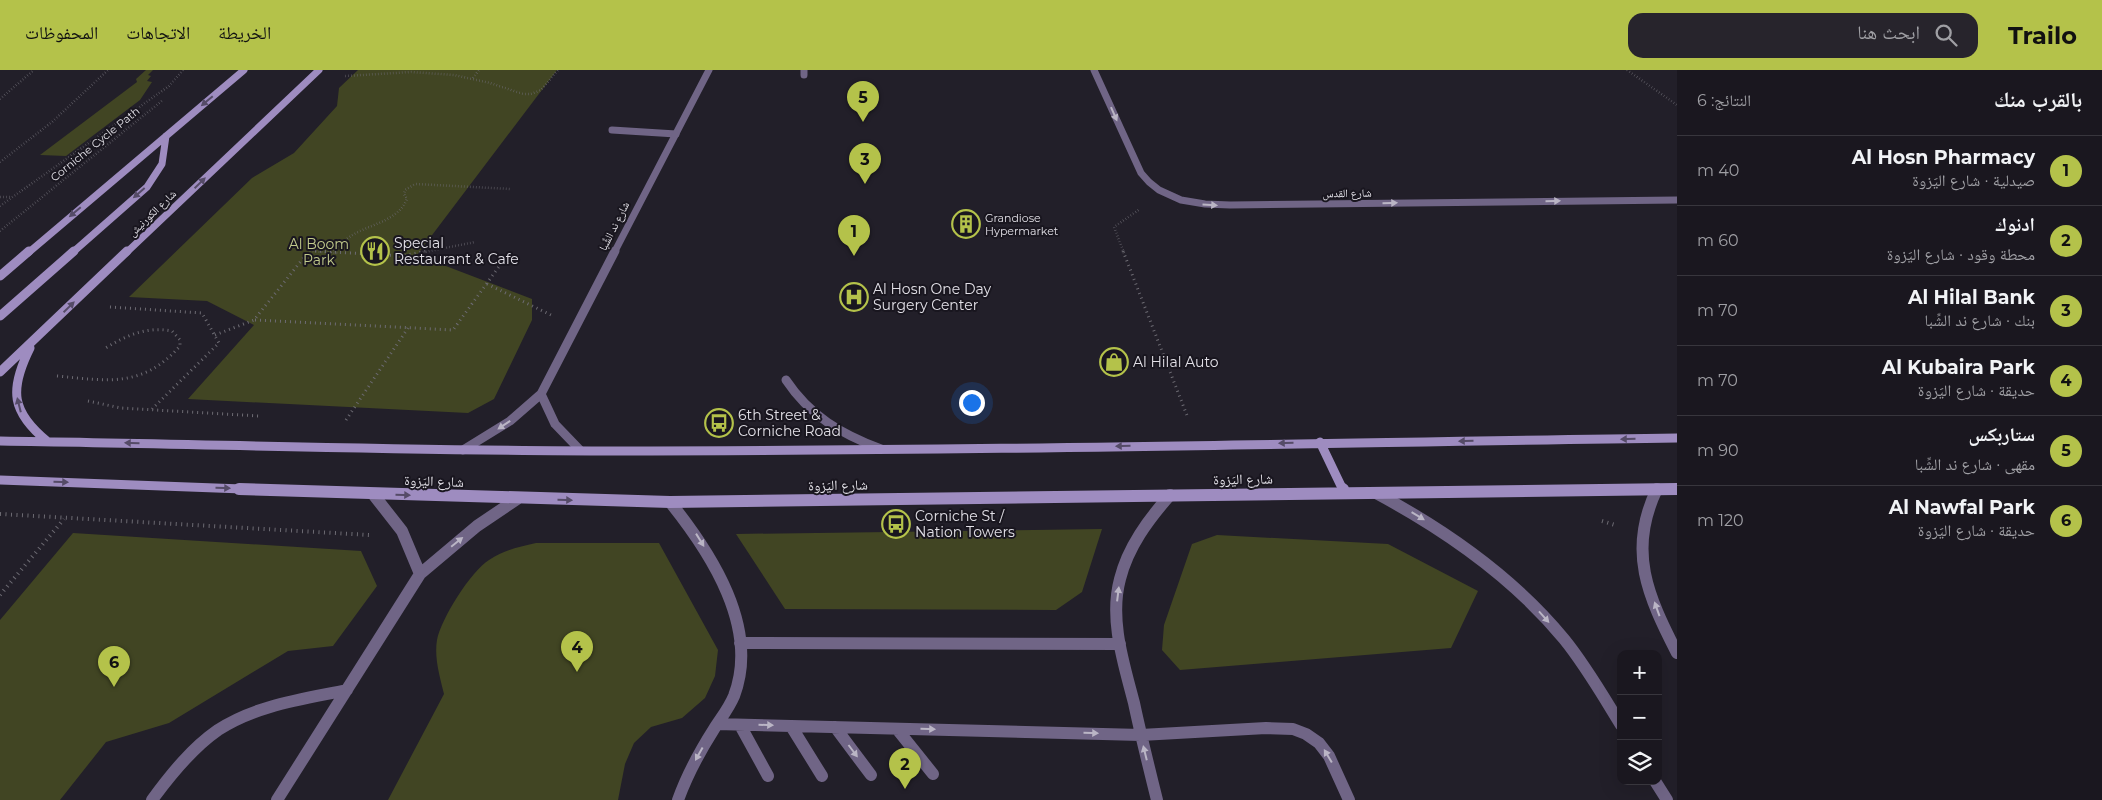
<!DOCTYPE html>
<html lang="ar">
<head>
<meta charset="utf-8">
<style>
  :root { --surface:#1a171f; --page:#27242c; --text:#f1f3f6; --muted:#9f9fa4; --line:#38363d; --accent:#b4c24a }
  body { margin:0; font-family:Montserrat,"Noto Naskh Arabic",sans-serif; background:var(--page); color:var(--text); direction:rtl }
  .controls { position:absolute; right:15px; bottom:15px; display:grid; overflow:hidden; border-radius:10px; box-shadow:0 5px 20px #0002 }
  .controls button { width:45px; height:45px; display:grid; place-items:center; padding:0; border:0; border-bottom:1px solid var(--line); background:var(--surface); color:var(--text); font:25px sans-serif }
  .you { position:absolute; left:971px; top:332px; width:18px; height:18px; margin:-12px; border:4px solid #fff; border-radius:50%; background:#1a73e8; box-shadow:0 0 0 8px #1a73e833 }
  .badge { display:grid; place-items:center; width:32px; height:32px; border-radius:50%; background:var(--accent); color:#111; font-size:16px; font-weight:700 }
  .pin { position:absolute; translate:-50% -41px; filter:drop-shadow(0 1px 2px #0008) }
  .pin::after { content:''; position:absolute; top:26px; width:18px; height:15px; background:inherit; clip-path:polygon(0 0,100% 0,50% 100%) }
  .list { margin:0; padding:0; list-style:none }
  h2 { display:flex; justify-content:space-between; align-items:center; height:65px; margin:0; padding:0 20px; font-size:21px }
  h2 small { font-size:16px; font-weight:400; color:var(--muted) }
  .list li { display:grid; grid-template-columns:32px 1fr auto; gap:15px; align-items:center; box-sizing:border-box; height:70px; padding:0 20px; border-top:1px solid var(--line) }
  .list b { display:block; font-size:19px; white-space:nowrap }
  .list p { margin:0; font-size:16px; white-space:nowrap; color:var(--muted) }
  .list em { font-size:16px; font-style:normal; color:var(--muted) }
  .icon { flex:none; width:28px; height:28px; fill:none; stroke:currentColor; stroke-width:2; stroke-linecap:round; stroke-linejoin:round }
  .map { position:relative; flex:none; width:1677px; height:730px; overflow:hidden; direction:ltr }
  header { display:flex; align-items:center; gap:30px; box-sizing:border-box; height:70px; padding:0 25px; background:var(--accent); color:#111 }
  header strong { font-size:24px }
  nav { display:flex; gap:28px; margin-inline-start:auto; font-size:18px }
  .search { width:350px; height:45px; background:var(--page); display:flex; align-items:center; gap:12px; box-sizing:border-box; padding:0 18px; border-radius:15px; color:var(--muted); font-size:19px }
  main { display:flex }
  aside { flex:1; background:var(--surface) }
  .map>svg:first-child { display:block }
  .green { fill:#414523 }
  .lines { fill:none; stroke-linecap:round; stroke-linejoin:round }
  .path-far2 { stroke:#6d6b73; stroke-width:2.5; stroke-dasharray:0.5 2.5; stroke-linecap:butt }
  .path-far1 { stroke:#6d6b73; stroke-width:3; stroke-dasharray:1 4; stroke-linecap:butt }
  .path { stroke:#6d6b73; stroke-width:4; stroke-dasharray:1 4.5; stroke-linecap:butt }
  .lane-far2 { stroke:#706586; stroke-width:7 }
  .lane-far1 { stroke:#706586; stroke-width:9 }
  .lane { stroke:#706586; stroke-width:12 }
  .street-far2 { stroke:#706586; stroke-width:7 }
  .street-far1 { stroke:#706586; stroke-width:9 }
  .street { stroke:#706586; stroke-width:12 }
  .secondary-far2 { stroke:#9e8cc0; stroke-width:7 }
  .secondary-far1 { stroke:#9e8cc0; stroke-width:9 }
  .secondary { stroke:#9e8cc0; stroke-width:12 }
  .oneway { fill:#554b67 }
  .oneway2 { fill:#bab5c5 }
  .labels { text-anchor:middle; stroke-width:4; stroke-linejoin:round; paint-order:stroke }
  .far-street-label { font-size:11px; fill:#e2e0e7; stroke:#19161f }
  .far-poi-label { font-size:11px; fill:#e2e0e7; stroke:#19161f; text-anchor:start }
  .poi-label { font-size:14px; fill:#e2e0e7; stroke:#19161f; text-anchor:start }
  .park-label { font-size:14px; fill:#c2cb8c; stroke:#19161f }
  .street-label { font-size:14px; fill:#e2e0e7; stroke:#19161f }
</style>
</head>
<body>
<header>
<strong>Trailo</strong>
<div class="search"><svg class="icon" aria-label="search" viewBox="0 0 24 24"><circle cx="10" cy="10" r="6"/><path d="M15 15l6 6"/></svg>ابحث هنا</div>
<nav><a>الخريطة</a><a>الاتجاهات</a><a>المحفوظات</a></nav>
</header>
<main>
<aside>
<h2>بالقرب منك<small>النتائج: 6</small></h2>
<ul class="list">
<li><span class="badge">1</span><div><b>Al Hosn Pharmacy</b><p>صيدلية · شارع اليَزوة</p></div><em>40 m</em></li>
<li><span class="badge">2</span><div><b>ادنوك</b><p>محطة وقود · شارع اليَزوة</p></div><em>60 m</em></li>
<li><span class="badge">3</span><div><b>Al Hilal Bank</b><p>بنك · شارع ند الشِّبا</p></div><em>70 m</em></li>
<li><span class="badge">4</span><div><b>Al Kubaira Park</b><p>حديقة · شارع اليَزوة</p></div><em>70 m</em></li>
<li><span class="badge">5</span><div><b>ستاربكس</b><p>مقهى · شارع ند الشِّبا</p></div><em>90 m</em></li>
<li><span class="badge">6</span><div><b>Al Nawfal Park</b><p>حديقة · شارع اليَزوة</p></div><em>120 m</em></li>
</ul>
</aside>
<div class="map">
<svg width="1677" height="730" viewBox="0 0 1677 730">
  <rect width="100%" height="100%" fill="#221f29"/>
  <path class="green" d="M146 0H153L148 5 151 6 147 11 152 12 140 30 66 86 40 85 137 12 136 9Z
    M358 0H557L417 185 532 229V250L494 329 468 343 188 329 254 255 207 231 129 227 252 108 294 83 337 36 339 18Z
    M1102 459 1082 522 1056 540 785 539 736 464Z
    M73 463 361 481 377 516 333 576 288 581 169 653 106 672 60 730H0V550Z
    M1217 465 1388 474 1478 521 1451 578 1180 600 1162 580 1164 555 1192 474Z
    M536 473H659L718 580 715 606 705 628 682 648 651 657 634 673 625 694 618 730H388L444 624C440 607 434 588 437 570 441 549 471 501 489 490 504 480 518 477 536 473Z"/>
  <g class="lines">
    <path class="path-far2" d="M1627 0 1677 35
      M345 6 411 2 454 5 490 13 523 24H531L541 20 558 0
      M473 8 479 0
      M0 29 34 0
      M0 92 52 52 108 0
      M0 127H12
      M0 136 169 16 183 0
      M0 161 163 30
      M331 182C339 175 347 168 356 163 375 153 398 150 407 129L404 124 405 120 415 114 511 119
      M308 183 309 181 338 183
      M420 183 475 172
      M1124 183 1114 157 1140 139"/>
    <path class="path-far1" d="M315 181 402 186 426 181
      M1123 181 1188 348
      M487 214 551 245
      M110 237 202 243 219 273 152 339
      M255 250 453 260 503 191
      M215 265 254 250 309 181
      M57 306C108 311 143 318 180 276V270L172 261C146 256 125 266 104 279
      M88 331 121 338 259 346
      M346 350 408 258"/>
    <path class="path" d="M0 444 369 465
      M1602 451 1615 455
      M0 525 64 449"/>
    <path class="lane-far2" d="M804 0V5
      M612 60 676 64"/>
    <path class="lane-far1" d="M786 310C810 346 841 364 881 379"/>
    <path class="lane" d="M373 424 402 461 420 504
      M670 432C711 483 760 558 734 626 729 638 721 648 714 659 700 681 687 705 678 730
      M740 573 1120 574
      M717 654 1141 665 1266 658 1293 659 1306 664 1319 673 1329 686 1349 730
      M740 655 768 706
      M791 656 822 706
      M835 657 871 705
      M897 659 933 704
      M152 730C171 704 192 678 218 660 256 635 304 629 347 620
      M277 730 420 504 477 456 517 429
      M1157 730C1149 698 1141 666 1134 633 1124 594 1109 550 1120 509 1128 477 1148 450 1170 425"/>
    <path class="street-far2" d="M1094 0 1141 103 1149 112 1159 120 1181 130 1205 134 1230 135 1677 130
      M614 183 709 0"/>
    <path class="street-far1" d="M541 324 555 354 580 380
      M463 380 510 351 541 324 615 181"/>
    <path class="street" d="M1657 419C1627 481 1648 526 1677 583
      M1376 423C1447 461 1513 507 1564 569 1586 596 1603 626 1621 655
      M1655 711 1667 730"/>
    <path class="secondary-far2" d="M28 183 244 0
      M72 183 147 117 162 94 166 66
      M126 183 319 0"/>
    <path class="secondary-far1" d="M0 206 29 181
      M0 246 74 181
      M30 278C9 320 11 342 48 372
      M0 302 127 181
      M0 371C205 374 410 381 615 381 969 381 1323 373 1677 368
      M1320 372 1343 420
      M0 410 272 420
      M1583 420 1677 419"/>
    <path class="secondary" d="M239 419 670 432 1677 419
      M1343 419 1344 422"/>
  </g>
  <defs><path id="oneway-solid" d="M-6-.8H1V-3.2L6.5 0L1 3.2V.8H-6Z" transform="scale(1.25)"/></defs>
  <g class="oneway">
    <use href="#oneway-solid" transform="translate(207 31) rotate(140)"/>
    <use href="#oneway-solid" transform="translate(200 113) rotate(-44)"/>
    <use href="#oneway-solid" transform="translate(139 123) rotate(139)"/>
    <use href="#oneway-solid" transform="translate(75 142) rotate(140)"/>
    <use href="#oneway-solid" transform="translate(69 237) rotate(-44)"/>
    <use href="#oneway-solid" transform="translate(19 335) rotate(-104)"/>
    <use href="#oneway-solid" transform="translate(1628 369) rotate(179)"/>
    <use href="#oneway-solid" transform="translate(1466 371) rotate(179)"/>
    <use href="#oneway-solid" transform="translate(132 373) rotate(-179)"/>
    <use href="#oneway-solid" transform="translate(1286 373) rotate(179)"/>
    <use href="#oneway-solid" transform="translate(1123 376) rotate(179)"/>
    <use href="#oneway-solid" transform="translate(61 412) rotate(2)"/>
    <use href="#oneway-solid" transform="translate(223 418) rotate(2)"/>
    <use href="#oneway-solid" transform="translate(403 425) rotate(2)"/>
    <use href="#oneway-solid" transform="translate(565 430) rotate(1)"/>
  </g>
  <g class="oneway2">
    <use href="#oneway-solid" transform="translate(1114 44) rotate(66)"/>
    <use href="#oneway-solid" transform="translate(1553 131) rotate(-1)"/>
    <use href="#oneway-solid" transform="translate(1390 133) rotate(-1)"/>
    <use href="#oneway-solid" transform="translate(1210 135) rotate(4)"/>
    <use href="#oneway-solid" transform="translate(504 355) rotate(146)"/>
    <use href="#oneway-solid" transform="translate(1418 446) rotate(31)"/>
    <use href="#oneway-solid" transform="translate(700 470) rotate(58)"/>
    <use href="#oneway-solid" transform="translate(457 472) rotate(-39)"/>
    <use href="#oneway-solid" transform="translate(1118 524) rotate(-83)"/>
    <use href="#oneway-solid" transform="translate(1657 539) rotate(-110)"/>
    <use href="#oneway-solid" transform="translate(1544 547) rotate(48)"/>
    <use href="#oneway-solid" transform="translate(766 655) rotate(2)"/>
    <use href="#oneway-solid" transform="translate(928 659) rotate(1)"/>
    <use href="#oneway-solid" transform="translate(1091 663) rotate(1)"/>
    <use href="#oneway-solid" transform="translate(853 681) rotate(53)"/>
    <use href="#oneway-solid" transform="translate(1145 683) rotate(-104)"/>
    <use href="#oneway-solid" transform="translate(699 684) rotate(119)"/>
    <use href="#oneway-solid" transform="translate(1328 686) rotate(-121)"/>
  </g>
  <defs>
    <symbol id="building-ring" viewBox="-11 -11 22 22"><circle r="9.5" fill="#19161f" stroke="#b4c24a" stroke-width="1.5"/><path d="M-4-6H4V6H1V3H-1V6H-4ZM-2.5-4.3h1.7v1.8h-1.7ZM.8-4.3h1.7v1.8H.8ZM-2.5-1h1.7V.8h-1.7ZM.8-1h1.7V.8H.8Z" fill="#b4c24a"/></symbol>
    <symbol id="restaurant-ring" viewBox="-11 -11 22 22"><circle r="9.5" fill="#19161f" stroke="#b4c24a" stroke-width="1.5"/><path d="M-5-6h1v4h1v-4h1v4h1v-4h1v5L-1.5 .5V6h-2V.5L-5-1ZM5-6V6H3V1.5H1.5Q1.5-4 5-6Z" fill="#b4c24a"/></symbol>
    <symbol id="hospital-ring" viewBox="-11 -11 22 22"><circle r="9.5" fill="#19161f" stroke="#b4c24a" stroke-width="1.5"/><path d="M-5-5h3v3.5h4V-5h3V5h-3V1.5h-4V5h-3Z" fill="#b4c24a"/></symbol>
    <symbol id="shop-ring" viewBox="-11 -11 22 22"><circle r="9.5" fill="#19161f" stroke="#b4c24a" stroke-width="1.5"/><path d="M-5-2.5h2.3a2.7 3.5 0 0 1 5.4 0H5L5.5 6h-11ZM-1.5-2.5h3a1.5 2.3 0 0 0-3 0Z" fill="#b4c24a"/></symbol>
    <symbol id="bus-ring" viewBox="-11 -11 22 22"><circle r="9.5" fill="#19161f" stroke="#b4c24a" stroke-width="1.5"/><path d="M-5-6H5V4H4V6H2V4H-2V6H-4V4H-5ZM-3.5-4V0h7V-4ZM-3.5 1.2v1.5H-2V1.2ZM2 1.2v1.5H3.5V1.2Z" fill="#b4c24a"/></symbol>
  </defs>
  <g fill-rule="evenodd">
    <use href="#building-ring" x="950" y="138" width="32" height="32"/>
    <use href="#restaurant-ring" x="359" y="165" width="32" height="32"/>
    <use href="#hospital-ring" x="838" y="211" width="32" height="32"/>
    <use href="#shop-ring" x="1098" y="276" width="32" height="32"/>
    <use href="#bus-ring" x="703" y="337" width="32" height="32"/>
    <use href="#bus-ring" x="880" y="438" width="32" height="32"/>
  </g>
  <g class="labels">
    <g class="far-street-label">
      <text transform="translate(95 74) rotate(-39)" y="4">Corniche Cycle Path</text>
      <text transform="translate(1347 123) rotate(-1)" y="4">شارع القدس</text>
      <text transform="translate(152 143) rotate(-44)" y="4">شارع الكورنيش</text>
      <text transform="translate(614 156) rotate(-63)" y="4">شارع ند الشِّبا</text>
    </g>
    <g class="far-poi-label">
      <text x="985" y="152">Grandiose<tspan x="985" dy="13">Hypermarket</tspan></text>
    </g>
    <g class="poi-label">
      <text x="394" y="178">Special<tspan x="394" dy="16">Restaurant &amp; Cafe</tspan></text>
      <text x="873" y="224">Al Hosn One Day<tspan x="873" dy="16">Surgery Center</tspan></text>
      <text x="1133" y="297">Al Hilal Auto</text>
      <text x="738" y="350">6th Street &amp;<tspan x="738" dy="16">Corniche Road</tspan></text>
      <text x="915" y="451">Corniche St /<tspan x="915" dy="16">Nation Towers</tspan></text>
    </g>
    <g class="park-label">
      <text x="319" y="179">Al Boom<tspan x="319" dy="16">Park</tspan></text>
    </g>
    <g class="street-label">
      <text transform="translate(1243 409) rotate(-1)" y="5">شارع اليَزوة</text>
      <text transform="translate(434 411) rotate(2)" y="5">شارع اليَزوة</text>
      <text transform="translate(838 415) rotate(-1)" y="5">شارع اليَزوة</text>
    </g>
  </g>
</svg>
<div class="controls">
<button>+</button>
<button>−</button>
<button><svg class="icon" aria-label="layers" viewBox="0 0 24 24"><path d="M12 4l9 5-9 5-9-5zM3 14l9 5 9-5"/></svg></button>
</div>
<div class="you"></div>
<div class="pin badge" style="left:854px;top:186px">1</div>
<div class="pin badge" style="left:905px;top:719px">2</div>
<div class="pin badge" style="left:865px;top:114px">3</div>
<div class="pin badge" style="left:577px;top:602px">4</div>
<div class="pin badge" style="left:863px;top:52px">5</div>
<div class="pin badge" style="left:114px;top:617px">6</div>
</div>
</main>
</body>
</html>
